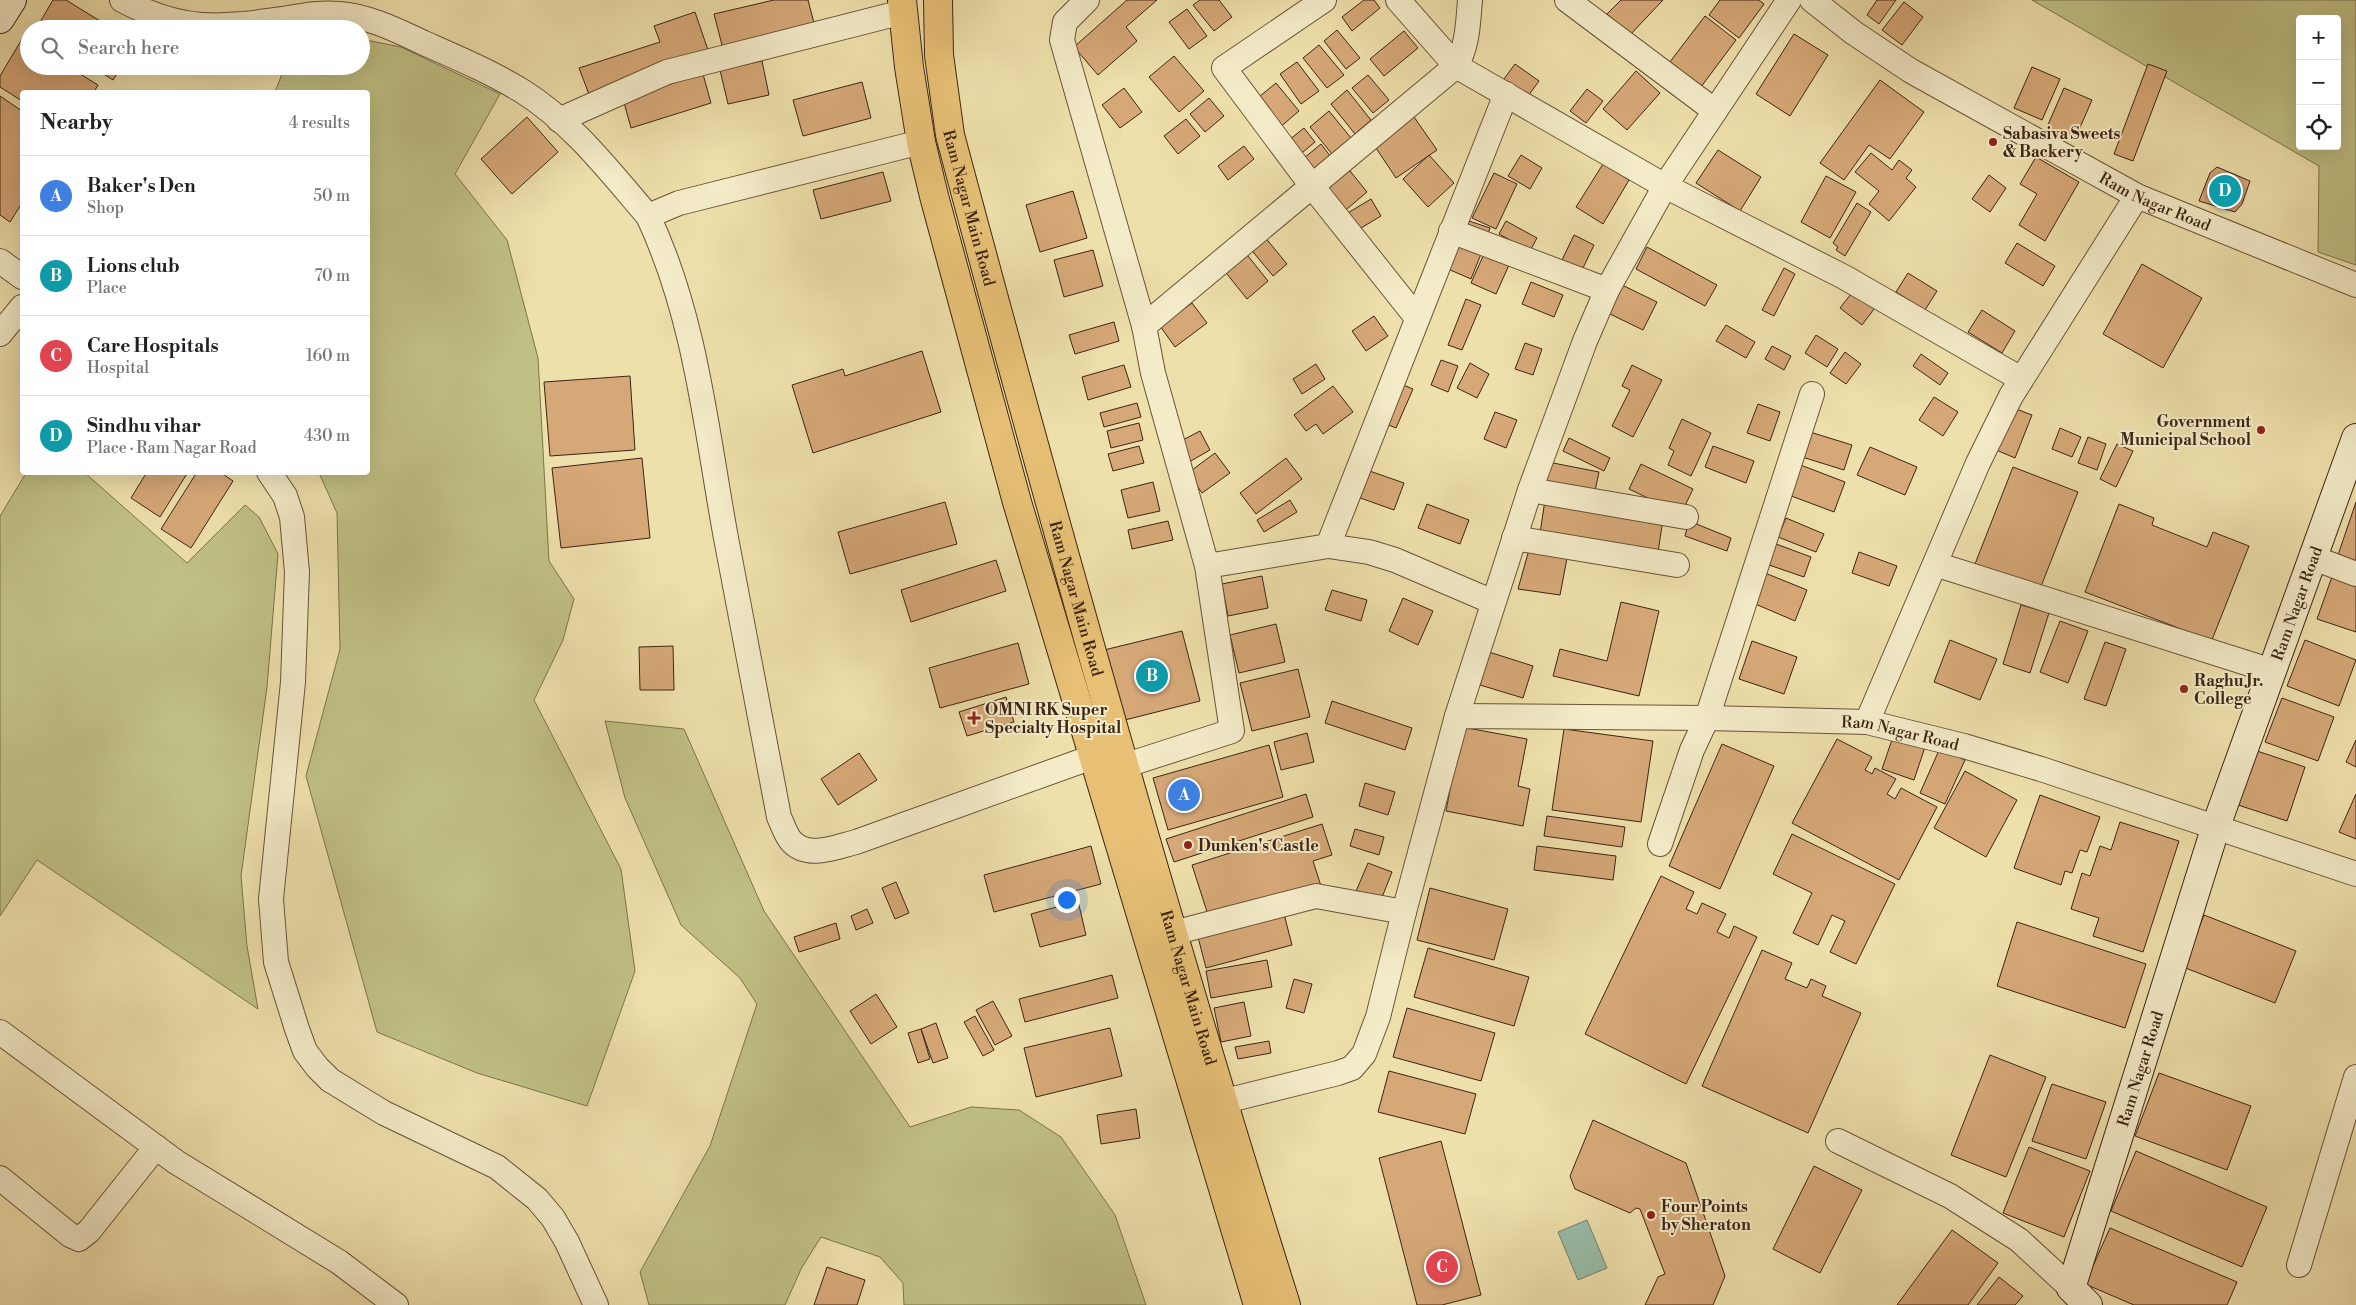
<!DOCTYPE html>
<html lang="en">
<head>
<meta charset="utf-8">
<style>
  :root { --surface:#fff; --page:#f6f6f6; --text:#202124; --muted:#757577; --line:#e0e0e0; --accent:#8f2418 }
  body { margin:0; font-family:"Libre Bodoni",serif; background:var(--page); color:var(--text) }
  .controls { position:absolute; right:15px; top:15px; display:grid; overflow:hidden; border-radius:5px; box-shadow:0 5px 20px #0002 }
  .controls button { width:45px; height:45px; display:grid; place-items:center; padding:0; border:0; border-bottom:1px solid var(--line); background:var(--surface); color:var(--text); font:25px sans-serif }
  .you { position:absolute; left:1066px; top:899px; width:18px; height:18px; margin:-12px; border:4px solid #fff; border-radius:50%; background:#1a73e8; box-shadow:0 0 0 8px #1a73e833 }
  .badge { display:grid; place-items:center; width:32px; height:32px; border-radius:50%; background:var(--accent); color:#fff; font-size:16px; font-weight:700 }
  .pin { position:absolute; translate:-50% -50%; border:2px solid #fff; box-shadow:0 1px 5px #0006 }
  .list { margin:0; padding:0; list-style:none }
  h2 { display:flex; justify-content:space-between; align-items:center; height:65px; margin:0; padding:0 20px; font-size:21px }
  h2 small { font-size:16px; font-weight:400; color:var(--muted) }
  .list li { display:grid; grid-template-columns:32px 1fr auto; gap:15px; align-items:center; box-sizing:border-box; height:80px; padding:0 20px; border-top:1px solid var(--line) }
  .list b { display:block; font-size:19px; white-space:nowrap }
  .list p { margin:0; font-size:16px; white-space:nowrap; color:var(--muted) }
  .list em { font-size:16px; font-style:normal; color:var(--muted) }
  .icon { flex:none; width:28px; height:28px; fill:none; stroke:currentColor; stroke-width:2; stroke-linecap:round; stroke-linejoin:round }
  .map { position:relative; flex:none; width:2356px; height:1305px; overflow:hidden }
  .search { position:absolute; background:var(--surface); box-shadow:0 5px 20px #0002; left:20px; top:20px; width:350px; height:55px; display:flex; align-items:center; gap:12px; box-sizing:border-box; padding:0 18px; border-radius:28px; color:var(--muted); font-size:19px }
  .panel { position:absolute; background:var(--surface); box-shadow:0 5px 20px #0002; left:20px; top:90px; width:350px; height:385px; border-radius:5px }
  .map>svg:first-child { display:block }
  .green { fill:#c0c084; stroke:#7e724c; fill-rule:evenodd }
  .water { fill:#99bdaa; stroke:#74806e }
  .building { fill:#d6a878; stroke:#3d2415 }
  .lines { fill:none; stroke-linecap:round; stroke-linejoin:round }
  .street-casing { stroke:#69533a; stroke-width:26 }
  .secondary-casing { stroke:#3d2415; stroke-width:30 }
  .primary-casing { stroke:#3d2415; stroke-width:30 }
  .street { stroke:#f4ebc8; stroke-width:24 }
  .secondary { stroke:#f4ebc8; stroke-width:28 }
  .primary { stroke:#e7c076; stroke-width:28 }
  .poi-dot { fill:#8f2418; stroke:#f4ebc8; stroke-width:2 }
  .labels { text-anchor:middle; stroke-width:4; stroke-linejoin:round; paint-order:stroke }
  .poi-label { font-size:16px; font-weight:bold; fill:#3d2415; stroke:#f4ebc8; text-anchor:start }
  .street-label { font-size:16px; fill:#3d2415; stroke:#f4ebc8 }
</style>
</head>
<body>
<div class="map">
<svg width="2356" height="1305" viewBox="0 0 2356 1305">
  <rect width="100%" height="100%" fill="#eee0ab"/>
  <filter id="stains"><feTurbulence type="fractalNoise" baseFrequency=".004" numOctaves="4"/><feColorMatrix values="0 0 0 0 .2 0 0 0 0 .09 0 0 0 0 .02 0 0 0 .5 -.17"/></filter>
  <radialGradient id="worn" r=".72"><stop offset=".6" stop-color="#630" stop-opacity="0"/><stop offset="1" stop-color="#630" stop-opacity=".3"/></radialGradient>
  <path class="green" d="M2032 0H2356V265L2318 252 2319 166ZM2300 19H2337V146H2300Z
    M361 39 401 47 500 94 455 174 507 240 538 358 549 561 574 599 563 640 534 700 621 869 635 971 587 1106 477 1073 377 1032 306 776 340 649 337 513 319 473 368 472V92H275L285 66H361Z
    M26 473H85L187 563 245 505 259 517 278 554 267 687 241 876 247 946 258 1009 37 860 0 916V516Z
    M605 721 684 729 764 911 910 1127 971 1107 1019 1110 1061 1137 1115 1215 1146 1305H904L903 1283 880 1257 821 1237 801 1269 785 1305H649L640 1272 710 1146 757 1004 740 978 681 925 625 798Z"/>
  <path class="water" d="M1587 1220 1607 1268 1578 1280 1558 1232Z"/>
  <path class="building" d="M53 0H66L113 29H36Z
    M774 0H808L816 31 724 53 714 14Z
    M1127 0H1157L1126 27 1137 41 1098 75 1074 47Z
    M1200 0H1219L1232 17 1214 31 1193 5Z
    M1364 0H1374L1380 8 1352 31 1342 17Z
    M1621 0H1663L1630 35 1607 14Z
    M1720 0H1759L1764 4 1739 38 1709 15Z
    M1877 0H1896L1879 24 1867 15Z
    M1904 2 1923 17 1902 45 1882 30Z
    M1187 9 1207 36 1189 49 1169 22Z
    M695 12 710 56 590 97 579 68 660 42 654 26Z
    M1705 16 1736 40 1698 91 1666 67Z
    M1337 30 1360 58 1346 69 1324 41Z
    M1404 31 1418 48 1384 76 1370 59Z
    M1794 34 1828 55 1790 116 1756 94Z
    M22 39 29 43V66H67L98 85 94 92H22V101L0 87V76Z
    M1319 45 1344 75 1327 88 1303 58Z
    M1174 56 1204 91 1179 112 1149 77Z
    M762 61 769 95 728 104 720 70Z
    M1297 62 1319 91 1301 104 1280 74Z
    M1515 64 1539 81 1525 100 1501 83Z
    M2148 64 2167 71 2133 161 2114 154Z
    M91 66H122L113 80Z
    M2032 67 2060 79 2042 120 2014 108Z
    M1636 71 1660 93 1627 130 1603 109Z
    M703 74 711 103 631 128 623 99Z
    M1368 75 1389 100 1373 113 1352 88Z
    M1880 80 1924 112 1890 159 1869 145 1844 180 1820 163Z
    M862 82 871 118 803 136 793 100Z
    M1276 83 1299 111 1278 129 1254 101Z
    M1124 88 1142 112 1120 128 1102 105Z
    M2064 88 2092 100 2075 139 2047 127Z
    M1587 89 1603 101 1586 123 1570 111Z
    M1347 90 1371 120 1355 134 1331 104Z
    M0 96 22 111V203L10 222 0 215Z
    M1209 98 1224 116 1205 132 1190 114Z
    M1329 111 1351 138 1332 154 1310 127Z
    M1412 114 1437 150 1396 178 1372 142Z
    M527 117 558 152 512 194 481 159Z
    M1186 119 1200 136 1178 154 1164 136Z
    M1304 128 1315 142 1297 157 1284 144Z
    M1321 144 1331 157 1308 177 1297 164Z
    M1244 146 1254 159 1228 180 1218 166Z
    M1718 150 1761 177 1740 211 1696 183Z
    M1871 153 1892 170 1899 160 1912 170 1906 178 1916 187 1889 221 1869 204 1879 191 1855 172Z
    M1429 155 1454 183 1428 207 1403 179Z
    M1521 155 1542 168 1530 189 1508 176Z
    M2036 157 2079 182 2045 241 2019 225 2037 194 2020 184Z
    M1603 164 1629 180 1603 224 1576 207Z
    M1346 166 1367 192 1342 213 1321 186Z
    M2217 167 2250 181 2242 204 2235 212 2199 201 2210 173Z
    M883 172 891 201 821 219 813 190Z
    M1494 173 1517 184 1496 229 1472 218Z
    M1989 175 2006 188 1990 212 1972 199Z
    M1826 176 1856 192 1830 238 1801 222Z
    M1073 191 1087 238 1040 252 1026 205Z
    M1371 199 1381 216 1356 231 1346 214Z
    M1857 203 1871 212 1845 256 1836 250 1838 247 1833 243Z
    M1463 219 1490 228 1486 239 1460 229Z
    M1506 221 1537 238 1530 251 1499 234Z
    M1574 235 1594 245 1582 270 1562 260Z
    M1264 236 1287 264 1273 276 1249 247Z
    M1452 242 1481 254 1471 279 1441 266Z
    M2017 243 2055 266 2043 286 2005 263Z
    M1647 247 1717 285 1705 306 1636 269Z
    M1093 250 1103 286 1064 297 1054 260Z
    M1244 251 1268 281 1247 299 1223 269Z
    M1484 254 1509 265 1496 294 1471 283Z
    M2142 264 2202 298 2163 368 2103 334Z
    M1784 268 1795 274 1774 316 1762 310Z
    M1908 273 1937 291 1925 310 1896 292Z
    M1531 282 1563 295 1554 317 1522 304Z
    M1622 285 1657 302 1643 330 1608 313Z
    M1855 289 1877 305 1862 325 1840 308Z
    M1466 299 1481 305 1462 350 1448 345Z
    M1192 303 1207 323 1175 347 1160 326Z
    M1982 310 2015 331 2002 353 1968 332Z
    M1374 316 1388 336 1366 351 1352 331Z
    M1114 322 1119 341 1075 354 1069 335Z
    M1726 325 1755 342 1746 358 1716 341Z
    M1816 335 1838 349 1827 367 1805 353Z
    M1525 343 1542 349 1533 375 1515 369Z
    M1772 346 1791 356 1784 370 1765 359Z
    M922 351 941 412 813 453 792 385 843 369 845 376Z
    M1845 352 1861 364 1846 384 1830 373Z
    M1921 354 1948 373 1940 385 1913 366Z
    M1441 360 1458 366 1448 392 1431 385Z
    M1470 363 1489 374 1477 398 1457 388Z
    M1316 364 1325 379 1302 394 1293 379Z
    M1124 365 1131 387 1088 400 1082 377Z
    M1632 365 1662 380 1633 437 1612 426 1630 390 1622 386Z
    M630 376 635 450 550 456 544 382Z
    M1396 382 1413 389 1396 428 1379 421Z
    M1333 386 1353 412 1323 434 1316 424 1306 431 1294 415Z
    M1934 397 1958 412 1943 436 1919 420Z
    M1137 403 1141 417 1104 427 1100 413Z
    M1758 404 1780 412 1770 441 1747 433Z
    M2011 407 2032 415 2015 458 1994 449Z
    M1495 412 1517 420 1506 448 1484 439Z
    M1682 419 1711 433 1691 476 1668 465 1674 451 1669 448Z
    M1139 423 1143 440 1111 448 1107 431Z
    M2060 428 2081 437 2072 457 2052 449Z
    M1200 431 1210 450 1189 462 1179 442Z
    M1810 432 1852 445 1844 470 1802 457Z
    M2088 437 2106 444 2097 470 2078 463Z
    M1569 438 1610 458 1604 471 1563 451Z
    M2117 444 2133 451 2116 487 2100 479Z
    M1139 446 1144 463 1113 471 1108 454Z
    M1713 446 1754 461 1746 483 1705 467Z
    M1870 447 1917 467 1905 495 1857 475Z
    M1215 453 1230 473 1202 493 1188 473Z
    M642 458 650 538 561 548 552 468Z
    M1286 458 1302 479 1256 514 1240 493Z
    M1548 462 1599 472 1594 496 1543 485Z
    M1641 464 1693 489 1681 514 1629 489Z
    M1798 464 1845 482 1834 512 1786 494Z
    M2013 467 2078 492 2040 589 1975 564Z
    M1361 468 1404 483 1394 510 1352 495Z
    M147 472H188L160 517 131 498Z
    M197 472H220L233 481 191 548 161 529Z
    M1153 482 1160 511 1128 518 1121 490Z
    M1290 500 1297 512 1264 532 1257 520Z
    M1545 500 1663 519 1657 559 1539 540Z
    M945 502 957 544 850 574 838 532Z
    M2356 502V568L2336 561Z
    M1427 504 1469 520 1460 544 1418 528Z
    M2119 504 2154 518 2152 525 2207 547 2213 532 2249 546 2210 645 2180 633 2181 629 2085 592Z
    M1786 518 1824 534 1816 552 1778 537Z
    M1168 521 1173 540 1132 549 1128 530Z
    M1689 521 1731 538 1727 551 1685 536Z
    M1776 544 1811 557 1804 577 1769 565Z
    M1530 546 1568 553 1560 595 1518 589Z
    M1859 552 1897 566 1889 586 1852 573Z
    M996 560 1006 591 911 622 901 590Z
    M1765 573 1807 590 1795 621 1753 603Z
    M2333 574 2356 582V632L2317 619Z
    M1262 576 1268 608 1228 616 1222 584Z
    M1332 590 1367 600 1361 621 1325 610Z
    M1403 598 1433 611 1418 645 1389 631Z
    M1621 602 1659 611 1639 696 1553 676 1560 649 1607 661Z
    M2021 605 2049 613 2030 673 2003 664Z
    M2060 621 2088 631 2068 683 2040 672Z
    M1276 624 1285 662 1239 673 1230 635Z
    M1182 631 1200 701 1121 721 1104 650Z
    M1950 640 1997 659 1980 700 1934 682Z
    M2305 640 2356 660 2339 706 2287 686Z
    M1752 641 1797 657 1784 694 1739 679Z
    M2105 642 2126 649 2106 706 2084 699Z
    M1018 643 1029 684 940 708 929 668Z
    M673 646 674 690H640L639 647Z
    M1489 652 1533 666 1523 698 1480 685Z
    M1298 669 1310 717 1252 731 1240 683Z
    M1006 697 1014 722 967 736 959 712Z
    M2282 698 2334 717 2318 761 2265 742Z
    M1332 701 1412 728 1405 750 1325 723Z
    M1462 727 1527 739 1518 786 1530 789 1523 826 1446 811Z
    M1564 729 1653 741 1641 822 1552 810Z
    M1307 733 1314 762 1281 770 1274 742Z
    M1894 734 1926 744 1914 780 1882 769Z
    M1837 739 1872 757 1865 770 1872 774 1875 768 1896 779 1887 794 1895 799 1901 788 1937 807 1899 880 1792 823Z
    M2356 740V767L2346 762Z
    M1722 744 1774 766 1720 889 1669 866Z
    M1269 745 1283 797 1168 830 1153 778Z
    M1940 748 1965 760 1945 804 1920 793Z
    M2257 751 2305 767 2287 821 2238 805Z
    M859 753 877 780 838 805 821 779Z
    M1965 771 2017 800 1986 857 1934 828Z
    M1365 783 1395 792 1388 815 1359 806Z
    M1306 794 1313 817 1174 862 1166 839Z
    M2356 794V839L2339 832Z
    M2040 795 2100 817 2087 852 2080 850 2072 873 2065 871 2061 885 2014 868Z
    M1547 816 1625 827 1622 847 1544 836Z
    M2120 822 2179 841 2143 952 2093 936 2099 918 2071 909 2082 873 2090 876 2100 846 2111 850Z
    M1322 824 1332 855 1313 861 1321 886 1210 921 1192 865Z
    M1355 829 1384 837 1379 855 1350 846Z
    M1792 834 1895 884 1856 964 1830 952 1845 921 1832 915 1818 945 1793 933 1812 893 1773 874Z
    M1091 846 1101 884 994 912 984 875Z
    M1537 846 1616 856 1613 880 1534 870Z
    M1368 863 1392 872 1379 905 1354 896Z
    M1661 876 1694 892 1686 909 1697 914 1702 903 1726 914 1717 932 1729 938 1734 926 1757 937 1686 1084 1585 1034Z
    M896 882 909 913 895 919 882 888Z
    M1430 888 1508 909 1494 960 1417 940Z
    M1078 901 1086 935 1040 947 1031 914Z
    M867 909 873 923 856 930 851 916Z
    M1284 914 1292 945 1206 968 1198 937Z
    M2204 915 2296 951 2275 1003 2183 967Z
    M2017 922 2146 964 2125 1028 1997 986Z
    M836 923 840 939 799 952 794 937Z
    M1428 948 1529 977 1514 1026 1414 997Z
    M1762 950 1792 963 1785 979 1807 988 1811 979 1826 986 1822 996 1861 1013 1808 1133 1702 1086Z
    M1267 960 1272 987 1211 998 1206 971Z
    M1112 975 1118 998 1025 1022 1019 999Z
    M1294 979 1312 984 1304 1013 1286 1008Z
    M876 994 897 1027 871 1044 850 1011Z
    M993 1001 1012 1036 995 1045 976 1010Z
    M1244 1002 1251 1036 1221 1042 1214 1008Z
    M1407 1008 1495 1033 1481 1081 1393 1057Z
    M975 1016 994 1050 983 1056 964 1022Z
    M936 1023 948 1058 933 1063 921 1029Z
    M1110 1028 1122 1076 1036 1097 1024 1048Z
    M921 1029 930 1059 918 1063 908 1033Z
    M1269 1041 1271 1053 1238 1059 1235 1047Z
    M1990 1055 2046 1077 2006 1177 1951 1155Z
    M1389 1071 1476 1094 1465 1134 1378 1112Z
    M2159 1073 2251 1106 2227 1170 2135 1136Z
    M2052 1084 2106 1102 2086 1159 2032 1141Z
    M1136 1109 1140 1138 1101 1144 1097 1115Z
    M1593 1120 1686 1163 1725 1276 1713 1305H1645L1658 1277 1665 1274 1640 1209 1636 1208 1630 1213 1575 1189 1570 1176Z
    M1441 1141 1481 1295 1442 1305H1417L1379 1158Z
    M2029 1147 2090 1171 2064 1237 2003 1213Z
    M2136 1151 2267 1207 2242 1267 2111 1211Z
    M1814 1166 1862 1190 1820 1273 1773 1249Z
    M2110 1228 2237 1282 2227 1305H2134L2085 1284Z
    M1952 1230 1998 1263 1968 1305H1897Z
    M827 1267 865 1280 857 1305H814Z
    M1999 1277 2023 1296 2015 1305H1977Z"/>
  <g class="lines">
    <defs>
      <g id="street">
        <path d="M122 0C183 32 217 28 283 19 301 16 320 12 339 14 369 16 398 31 424 43 458 58 491 72 522 91 572 122 610 172 648 216"/>
        <path d="M1087 0 1065 22 1062 40 1144 326"/>
        <path d="M1324 0 1224 68 1312 186 1417 318"/>
        <path d="M1398 0 1456 66 1665 186 1844 277 2021 379"/>
        <path d="M1567 0 1715 111"/>
        <path id="s1" d="M1812 0 1854 33 1911 71 2137 196 2356 285"/>
        <path d="M559 120 667 72 903 12"/>
        <path d="M921 142 679 203 648 216C696 318 706 429 726 538 743 631 761 724 779 817 783 825 786 836 792 842 809 859 836 847 856 842L1112 750"/>
        <path d="M1451 231 1607 290"/>
        <path d="M0 261 22 277"/>
        <path d="M0 334 22 307"/>
        <path d="M269 472 285 496 292 517 297 572 293 682 271 899 276 962 297 1029 305 1051 317 1067 330 1080 384 1113 497 1167 537 1199 553 1218 567 1242 596 1305"/>
        <path d="M1530 490 1686 517"/>
        <path d="M1514 538 1677 565"/>
        <path d="M2314 558 2356 574"/>
        <path d="M1935 564 2272 671"/>
        <path d="M1207 566 1328 546"/>
        <path d="M1493 602 1395 560 1369 552 1328 546 1506 94"/>
        <path d="M1457 716 1530 490 1585 341 1607 290 1665 186 1789 0"/>
        <path d="M1867 722 1978 463 2011 396 2137 196"/>
        <path d="M1108 771 1232 731 1207 566 1153 373 1144 326 1456 66C1468 45 1468 23 1470 0"/>
        <path id="s2" d="M1660 844 1692 750 1707 718 1867 722 1964 746 2041 769 2356 874"/>
        <path d="M1173 933 1316 896 1404 912"/>
        <path d="M0 1032 176 1162 339 1262 396 1305"/>
        <path d="M1205 1106 1338 1073 1352 1068 1364 1054 1378 1017 1404 912 1457 716 1707 718 1812 394"/>
        <path d="M1838 1141 1950 1196 2019 1240 2071 1288"/>
        <path d="M0 1178 70 1235 79 1239 89 1231 156 1147"/>
        <path d="M2299 1265 2356 1077"/>
      </g>
      <g id="secondary">
        <path d="M0 19 12 0"/>
        <path id="s3" d="M2088 1305 2071 1288 2216 826 2356 438"/>
      </g>
      <g id="primary">
        <path d="M902 0 909 67 921 142 934 196 1017 502 1258 1305"/>
        <path id="s4" d="M938 0 939 55 950 135C1055 528 1164 918 1286 1305"/>
      </g>
    </defs>
    <use href="#street" class="street-casing"/>
    <use href="#secondary" class="secondary-casing"/>
    <use href="#primary" class="primary-casing"/>
    <use href="#street" class="street"/>
    <use href="#secondary" class="secondary"/>
    <use href="#primary" class="primary"/>
  </g>
  <g class="poi-dot">
    <circle cx="1993" cy="142" r="5"/>
    <circle cx="2261" cy="430" r="5"/>
    <circle cx="2184" cy="689" r="5"/>
    <path d="M971.5 710.5h5v5h5v5h-5v5h-5v-5h-5v-5h5z"/>
    <circle cx="1188" cy="845" r="5"/>
    <circle cx="1651" cy="1215" r="5"/>
  </g>
  <g class="labels">
    <g class="poi-label">
      <text x="2003" y="139">Sabasiva Sweets<tspan x="2003" dy="18">&amp; Backery</tspan></text>
      <text x="2251" y="427" text-anchor="end">Government<tspan x="2251" dy="18">Municipal School</tspan></text>
      <text x="2194" y="686">Raghu Jr.<tspan x="2194" dy="18">College</tspan></text>
      <text x="985" y="715">OMNI RK Super<tspan x="985" dy="18">Specialty Hospital</tspan></text>
      <text x="1198" y="851">Dunken's Castle</text>
      <text x="1661" y="1212">Four Points<tspan x="1661" dy="18">by Sheraton</tspan></text>
    </g>
    <g class="street-label">
      <text dy="6" stroke="none"><textPath href="#s1" startOffset="399">Ram Nagar Road</textPath></text>
      <text dy="6" stroke="none"><textPath href="#s4" startOffset="211">Ram Nagar Main Road</textPath></text>
      <text dy="6" stroke="none"><textPath href="#s4" startOffset="616">Ram Nagar Main Road</textPath></text>
      <text dy="6" stroke="none"><textPath href="#s3" startOffset="745">Ram Nagar Road</textPath></text>
      <text dy="6" stroke="none"><textPath href="#s2" startOffset="329">Ram Nagar Road</textPath></text>
      <text dy="6" stroke="none"><textPath href="#s4" startOffset="1021">Ram Nagar Main Road</textPath></text>
      <text dy="6" stroke="none"><textPath href="#s3" startOffset="254">Ram Nagar Road</textPath></text>
    </g>
  </g>
  <rect width="100%" height="100%" filter="url(#stains)"/>
  <rect width="100%" height="100%" fill="url(#worn)"/>
</svg>
<div class="controls">
<button>+</button>
<button>−</button>
<button><svg class="icon" aria-label="locate" viewBox="0 0 24 24"><circle cx="12" cy="12" r="6"/><path d="M12 2v4M12 18v4M2 12h4M18 12h4"/></svg></button>
</div>
<div class="you"></div>
<div class="pin badge" style="left:1184px;top:795px;background:#3f7fe0">A</div>
<div class="pin badge" style="left:1152px;top:676px;background:#0f9aa8">B</div>
<div class="pin badge" style="left:1442px;top:1267px;background:#e0444e">C</div>
<div class="pin badge" style="left:2225px;top:191px;background:#0f9aa8">D</div>
<div class="search"><svg class="icon" aria-label="search" viewBox="0 0 24 24"><circle cx="10" cy="10" r="6"/><path d="M15 15l6 6"/></svg>Search here</div>
<section class="panel">
<h2>Nearby<small>4 results</small></h2>
<ul class="list">
<li><span class="badge" style="background:#3f7fe0">A</span><div><b>Baker's Den</b><p>Shop</p></div><em>50 m</em></li>
<li><span class="badge" style="background:#0f9aa8">B</span><div><b>Lions club</b><p>Place</p></div><em>70 m</em></li>
<li><span class="badge" style="background:#e0444e">C</span><div><b>Care Hospitals</b><p>Hospital</p></div><em>160 m</em></li>
<li><span class="badge" style="background:#0f9aa8">D</span><div><b>Sindhu vihar</b><p>Place · Ram Nagar Road</p></div><em>430 m</em></li>
</ul>
</section>
</div>
</body>
</html>
